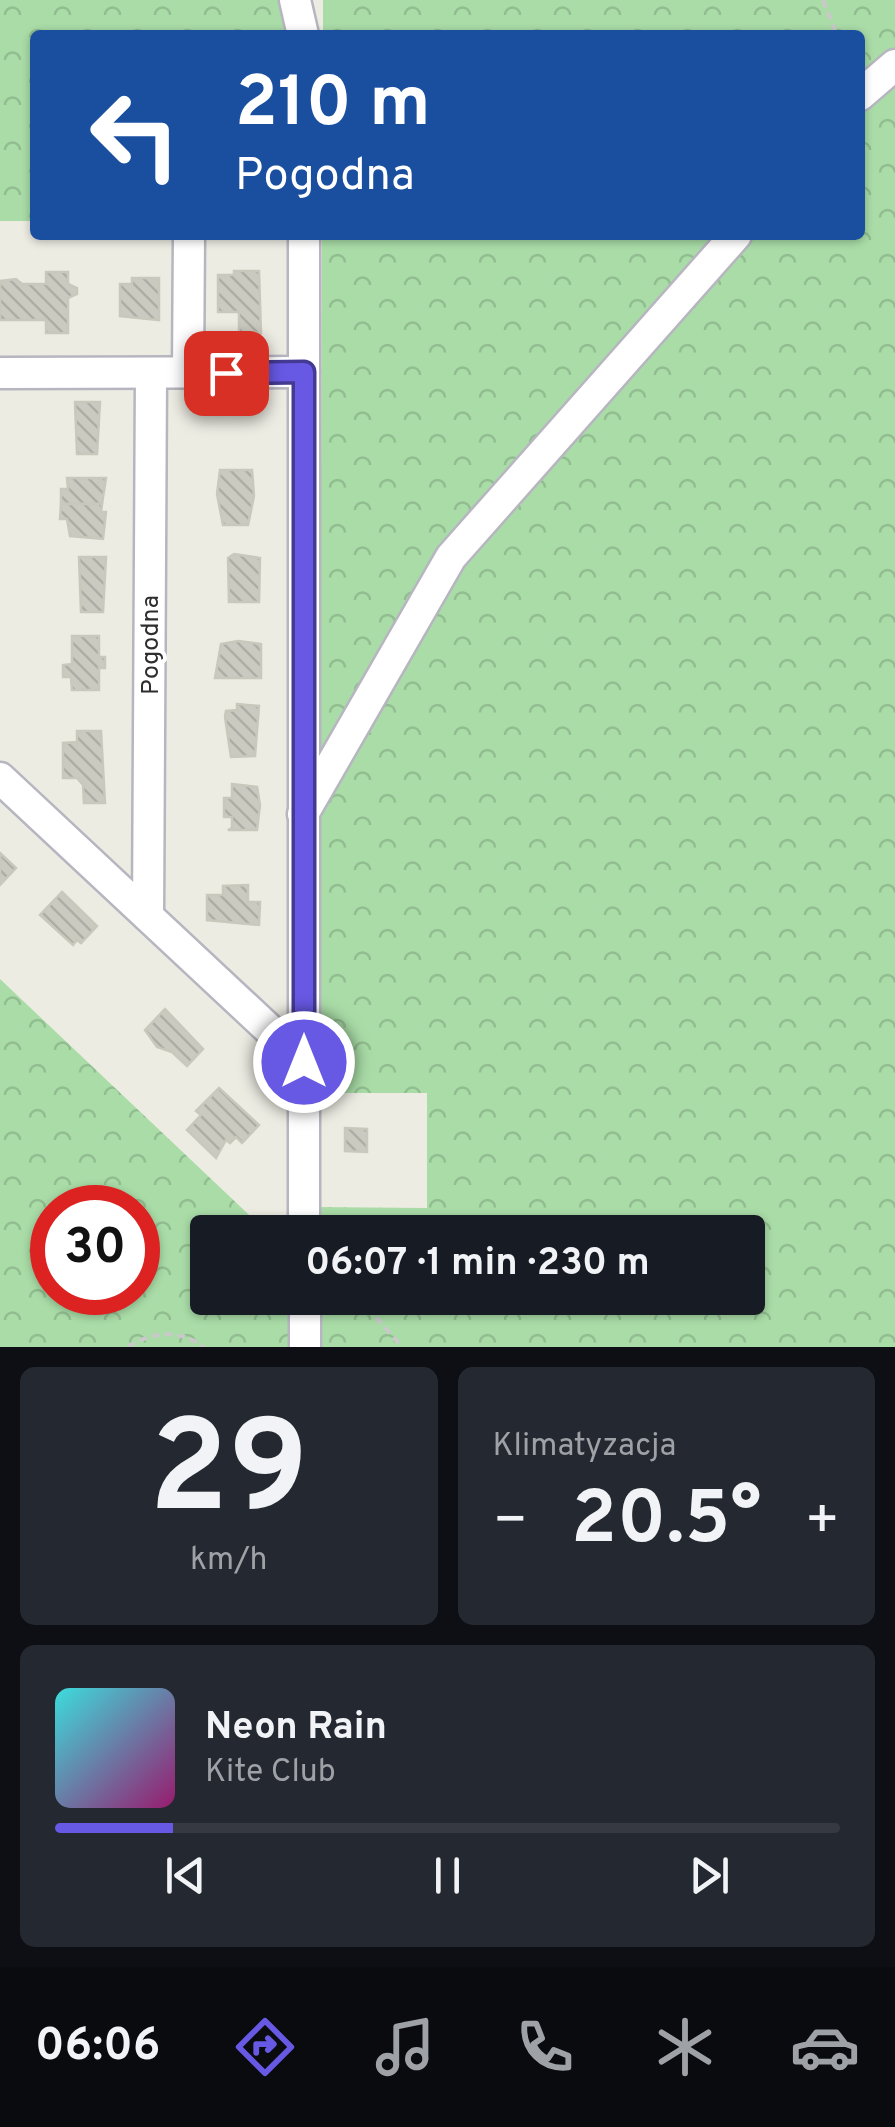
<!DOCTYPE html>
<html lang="pl">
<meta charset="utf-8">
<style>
body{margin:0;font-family:Overpass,sans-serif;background:#242831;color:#f1f3f6;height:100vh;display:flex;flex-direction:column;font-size:38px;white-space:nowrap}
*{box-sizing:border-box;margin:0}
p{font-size:32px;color:#9ea1a6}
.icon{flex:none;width:55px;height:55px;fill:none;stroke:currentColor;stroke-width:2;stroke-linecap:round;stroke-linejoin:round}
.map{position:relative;height:1347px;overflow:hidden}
.side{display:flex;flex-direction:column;gap:20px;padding:20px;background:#0d0f14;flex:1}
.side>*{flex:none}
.hud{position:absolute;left:30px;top:30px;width:835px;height:210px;border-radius:10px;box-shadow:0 2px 8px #0004;background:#1a4fa0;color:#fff;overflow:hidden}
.speed{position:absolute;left:30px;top:1185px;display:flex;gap:20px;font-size:50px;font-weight:700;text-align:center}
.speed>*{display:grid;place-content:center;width:130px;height:130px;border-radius:50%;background:#171b24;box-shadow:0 2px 8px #0004;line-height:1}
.speed .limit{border:15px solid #d22;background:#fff;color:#111}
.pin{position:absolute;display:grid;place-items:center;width:85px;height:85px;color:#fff;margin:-42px;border-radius:20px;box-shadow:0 5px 15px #0006}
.me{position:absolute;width:110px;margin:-55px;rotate:0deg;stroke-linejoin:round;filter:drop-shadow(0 0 8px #0008)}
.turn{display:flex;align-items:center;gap:35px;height:210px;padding:0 40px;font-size:45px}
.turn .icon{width:130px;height:130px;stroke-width:2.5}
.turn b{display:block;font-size:70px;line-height:85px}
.big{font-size:75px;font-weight:700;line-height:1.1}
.side .tile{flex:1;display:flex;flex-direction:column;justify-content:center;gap:15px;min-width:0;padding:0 35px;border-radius:15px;background:#242831}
.side .dial{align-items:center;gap:0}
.dial b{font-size:130px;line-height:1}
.song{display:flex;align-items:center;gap:30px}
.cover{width:120px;height:120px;border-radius:15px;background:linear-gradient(135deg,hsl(180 70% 55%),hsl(320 70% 35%))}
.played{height:10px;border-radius:5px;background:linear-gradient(90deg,#6859e4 15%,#363941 15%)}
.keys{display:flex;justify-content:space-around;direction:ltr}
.heat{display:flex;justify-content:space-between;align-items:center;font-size:55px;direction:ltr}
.side .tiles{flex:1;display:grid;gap:20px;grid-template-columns:1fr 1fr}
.tile:last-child{grid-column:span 2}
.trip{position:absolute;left:190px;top:1215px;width:575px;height:100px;border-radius:10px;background:#171b24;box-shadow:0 2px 8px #0004;font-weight:700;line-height:100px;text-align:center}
.dock{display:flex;height:160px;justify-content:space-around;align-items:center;background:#090b0e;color:#9ea1a6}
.dock .icon{width:70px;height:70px}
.dock .current{color:#6859e4}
.dock b{font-size:45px;color:#f1f3f6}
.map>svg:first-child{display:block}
</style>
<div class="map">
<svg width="895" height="1347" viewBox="0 0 895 1347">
<defs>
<pattern id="forest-crowns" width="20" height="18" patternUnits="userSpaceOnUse" patternTransform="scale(2.5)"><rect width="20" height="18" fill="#a9dca7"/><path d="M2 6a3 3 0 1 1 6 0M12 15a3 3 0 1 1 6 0" fill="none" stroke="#92bd90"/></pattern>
<pattern id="building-back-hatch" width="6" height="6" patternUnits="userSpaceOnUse" patternTransform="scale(2.5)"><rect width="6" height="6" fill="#cacac1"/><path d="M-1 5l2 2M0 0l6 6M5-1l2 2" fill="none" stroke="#aeaea6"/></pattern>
</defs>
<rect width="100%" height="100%" fill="#edece3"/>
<g fill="url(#forest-crowns)" fill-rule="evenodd">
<path d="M0 0H284L293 35H35V221H0Z"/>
<path d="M323 0H895V1347H314L315 1298H748V1232H315V1207L427 1208V1093H335L314 1079 319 1033 322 235H860V35H323Z"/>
<path d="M0 979 267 1232H208V1298H291L289 1347H0ZM52 1208H138V1292H52Z"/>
</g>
<g fill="url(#building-back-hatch)" stroke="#c9c8bc" stroke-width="2.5">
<path d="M234 271H259L261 333 239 332V312H218V275H234Z"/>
<path d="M46 272H68V284L77 288V294L68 298V333H46V320H0V281L16 279 22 284H46Z"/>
<path d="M132 278H159V320L120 316V284H132Z"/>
<path d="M75 402H100L97 454H77Z"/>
<path d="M220 470H252L254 496 248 525H223L217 494Z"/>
<path d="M67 478H106L102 504H61V489H68Z"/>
<path d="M61 504H102L101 512H106L103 539 70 536 67 519H60Z"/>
<path d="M234 554 260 558 259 602H229L228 558Z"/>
<path d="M79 557H106L103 612H81Z"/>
<path d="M72 636H99V657H105V668H99V690H72L71 677H63V665L72 664Z"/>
<path d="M238 641 261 644V678H215L221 644Z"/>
<path d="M237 704 259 706 255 756 231 757 225 717 226 711 237 710Z"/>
<path d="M77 731H101L105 803H84L83 785 77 778H63V743L77 742Z"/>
<path d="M232 784 257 787 260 805 257 830H228L232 828V817H224V798H232Z"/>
<path d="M0 853 16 868 0 885Z"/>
<path d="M248 885V902H260L259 925 207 920V895H223V886Z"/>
<path d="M62 892 97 926 81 943 77 940 73 945 40 915Z"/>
<path d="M165 1009 203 1049 187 1066 172 1052 157 1047 145 1030Z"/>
<path d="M219 1088 259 1125 242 1143 236 1137 230 1143 226 1140 216 1158 187 1130 201 1115 196 1111Z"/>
<path d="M345 1128 367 1129V1152L345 1151Z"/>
</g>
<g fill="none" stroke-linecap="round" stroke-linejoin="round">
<defs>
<g id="minor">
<path d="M295 0 303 35"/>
<path d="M860 95 895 65"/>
<path d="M304 235V1232"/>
<path d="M0 373 304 372"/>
<path d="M188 373 189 235"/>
<path d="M0 778 304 1062"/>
<path d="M303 814 451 557 736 235"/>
<path d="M148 916 151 375"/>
<path d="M305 1298V1347"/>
</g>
</defs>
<use href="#minor" stroke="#b7b6c0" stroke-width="35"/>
<g stroke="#c9c9c9" stroke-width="4" stroke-dasharray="8 5" stroke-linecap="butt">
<path d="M823 0 837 35"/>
<path d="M359 1298 402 1347"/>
<path d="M128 1347C153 1331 179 1329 204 1347"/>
</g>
<use href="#minor" stroke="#fff" stroke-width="30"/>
</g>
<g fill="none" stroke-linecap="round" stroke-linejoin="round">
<defs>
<path id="route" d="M226 373 304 372V1062"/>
</defs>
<use href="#route" stroke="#443a94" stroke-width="25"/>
<use href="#route" stroke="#6859e4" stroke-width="18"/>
</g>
<g text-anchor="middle" stroke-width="8" stroke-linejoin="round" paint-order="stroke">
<g font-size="25" fill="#2e2e2e" stroke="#fff">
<text transform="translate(149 645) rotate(-90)" y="9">Pogodna</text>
</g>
</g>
</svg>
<div class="speed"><div class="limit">30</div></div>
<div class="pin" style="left:226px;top:373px;background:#d93025"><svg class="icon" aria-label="arrive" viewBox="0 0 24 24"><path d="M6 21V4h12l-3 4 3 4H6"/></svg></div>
<svg class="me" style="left:304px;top:1062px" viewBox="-20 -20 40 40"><circle r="17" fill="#6859e4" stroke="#fff" stroke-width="3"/><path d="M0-11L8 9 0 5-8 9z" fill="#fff"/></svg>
<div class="trip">06:07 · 1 min · 230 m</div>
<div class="hud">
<div class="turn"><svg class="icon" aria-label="left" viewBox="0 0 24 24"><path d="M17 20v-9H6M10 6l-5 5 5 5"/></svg><div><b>210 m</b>Pogodna</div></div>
</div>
</div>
<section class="side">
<div class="tiles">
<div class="tile dial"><b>29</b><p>km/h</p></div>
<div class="tile"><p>Klimatyzacja</p>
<div class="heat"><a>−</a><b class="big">20.5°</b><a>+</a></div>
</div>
<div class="tile">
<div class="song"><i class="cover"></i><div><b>Neon Rain</b><p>Kite Club</p></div></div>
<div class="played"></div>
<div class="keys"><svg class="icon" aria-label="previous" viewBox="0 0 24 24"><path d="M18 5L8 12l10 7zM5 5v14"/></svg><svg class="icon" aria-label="pause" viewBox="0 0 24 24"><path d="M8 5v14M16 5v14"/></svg><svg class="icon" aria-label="next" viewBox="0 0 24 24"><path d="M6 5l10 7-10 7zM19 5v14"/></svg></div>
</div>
</div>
</section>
<nav class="dock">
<b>06:06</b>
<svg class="icon current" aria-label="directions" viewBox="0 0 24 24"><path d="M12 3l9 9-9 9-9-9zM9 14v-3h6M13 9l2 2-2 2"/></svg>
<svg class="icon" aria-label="music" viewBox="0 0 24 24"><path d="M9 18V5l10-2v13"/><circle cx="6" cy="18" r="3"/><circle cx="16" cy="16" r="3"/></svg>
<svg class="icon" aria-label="phone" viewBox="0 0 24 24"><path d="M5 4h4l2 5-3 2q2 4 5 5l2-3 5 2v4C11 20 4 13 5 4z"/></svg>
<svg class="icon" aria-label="climate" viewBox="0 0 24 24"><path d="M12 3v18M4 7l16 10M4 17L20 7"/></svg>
<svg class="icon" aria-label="car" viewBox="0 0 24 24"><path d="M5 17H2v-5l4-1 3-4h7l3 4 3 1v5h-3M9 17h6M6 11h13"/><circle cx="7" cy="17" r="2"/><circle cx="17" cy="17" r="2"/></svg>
</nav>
